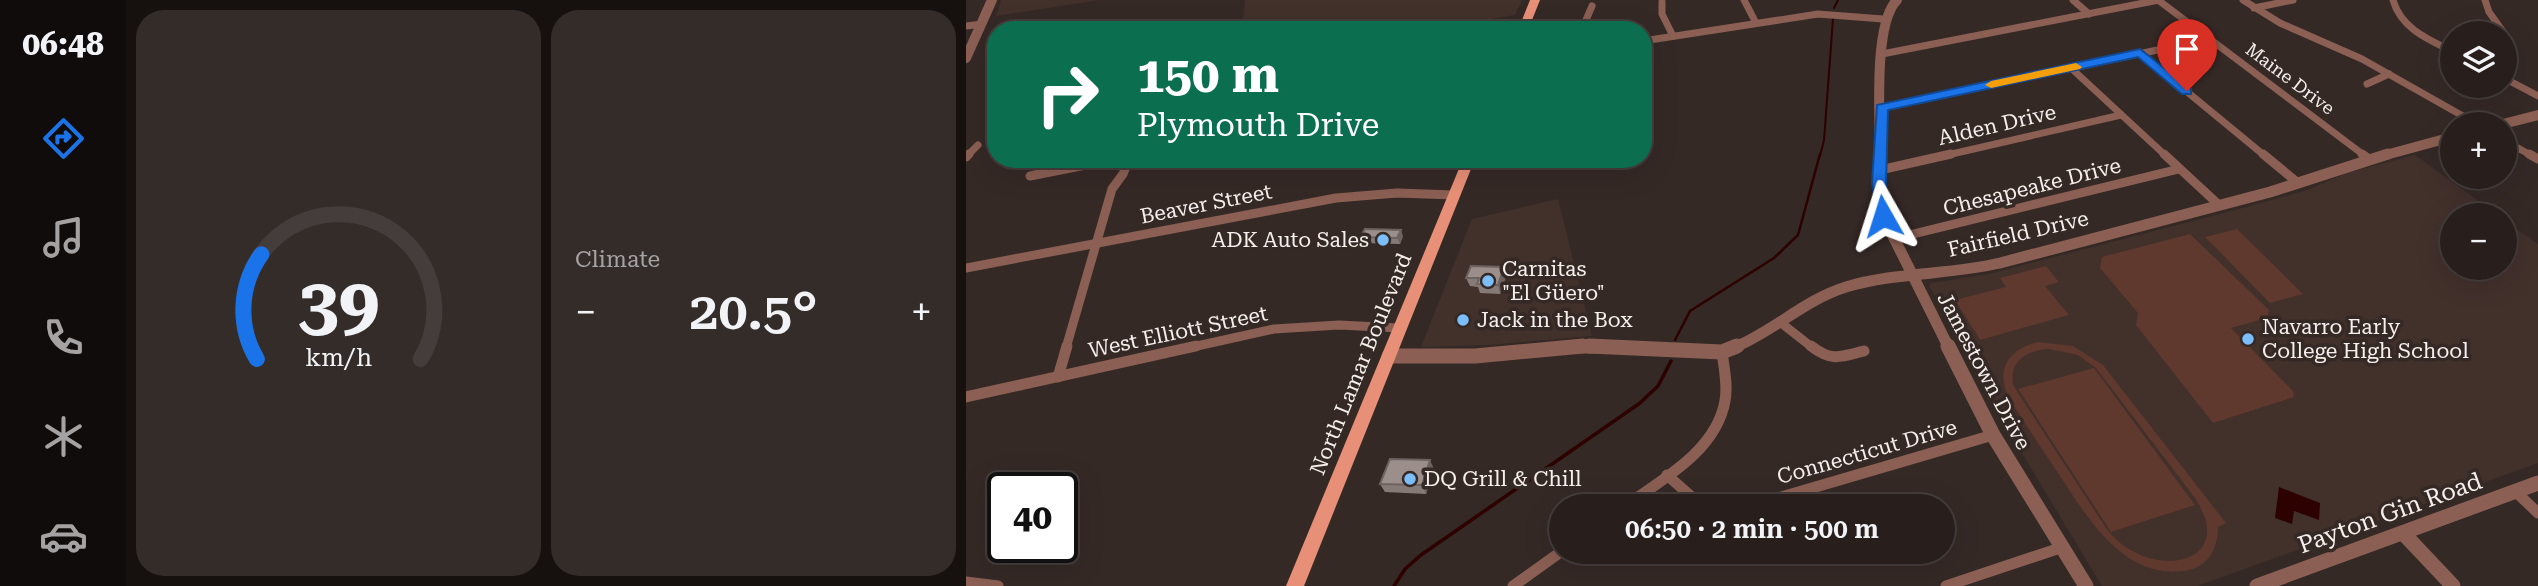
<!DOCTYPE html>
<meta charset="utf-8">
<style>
body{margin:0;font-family:"Roboto Serif",serif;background:#342c29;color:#f1f3f6;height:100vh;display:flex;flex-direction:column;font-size:26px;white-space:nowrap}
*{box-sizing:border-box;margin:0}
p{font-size:23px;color:#a5a2a3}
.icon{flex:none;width:38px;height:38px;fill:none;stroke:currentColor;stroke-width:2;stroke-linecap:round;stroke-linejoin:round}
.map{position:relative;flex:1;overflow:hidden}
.details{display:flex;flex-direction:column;gap:10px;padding:10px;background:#16110f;width:840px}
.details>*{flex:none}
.banner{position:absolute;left:21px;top:21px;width:665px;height:147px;border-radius:28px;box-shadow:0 7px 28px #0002,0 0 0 2px #443d3b;background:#0b6e4f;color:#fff;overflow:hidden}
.buttons{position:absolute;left:1474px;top:21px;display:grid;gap:14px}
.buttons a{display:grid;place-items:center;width:77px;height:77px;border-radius:50%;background:#281f1c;box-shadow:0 7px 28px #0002,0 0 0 2px #443d3b;font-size:35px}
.speed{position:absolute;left:21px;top:472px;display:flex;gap:14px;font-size:35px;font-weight:700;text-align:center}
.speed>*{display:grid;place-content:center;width:91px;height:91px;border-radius:50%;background:#281f1c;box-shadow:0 7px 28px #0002,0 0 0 2px #443d3b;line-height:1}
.speed .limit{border:4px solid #111;border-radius:10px;background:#fff;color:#111}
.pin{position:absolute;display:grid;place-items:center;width:60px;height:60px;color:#fff;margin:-72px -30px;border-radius:50% 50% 50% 0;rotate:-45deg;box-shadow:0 0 7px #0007}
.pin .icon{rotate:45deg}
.me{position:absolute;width:77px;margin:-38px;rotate:354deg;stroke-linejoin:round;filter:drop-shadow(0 0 5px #0008)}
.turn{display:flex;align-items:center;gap:24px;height:147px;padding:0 35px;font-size:32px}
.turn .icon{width:91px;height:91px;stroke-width:2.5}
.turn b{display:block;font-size:49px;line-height:60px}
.big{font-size:52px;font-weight:600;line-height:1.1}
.details .card{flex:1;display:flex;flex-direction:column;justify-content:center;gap:10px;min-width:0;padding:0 24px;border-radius:28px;background:#342c29}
.details .dial{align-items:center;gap:0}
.dial svg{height:182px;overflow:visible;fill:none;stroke:#443d3b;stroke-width:7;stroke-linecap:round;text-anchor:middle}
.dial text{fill:#f1f3f6;stroke:none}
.heat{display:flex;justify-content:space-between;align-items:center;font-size:38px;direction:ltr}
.details .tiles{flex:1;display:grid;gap:10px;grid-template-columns:repeat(2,1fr)}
.trip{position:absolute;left:583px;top:494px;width:406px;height:70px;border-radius:35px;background:#281f1c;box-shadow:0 7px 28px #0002,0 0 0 2px #443d3b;font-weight:600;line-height:70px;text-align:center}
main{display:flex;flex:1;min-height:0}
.tab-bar{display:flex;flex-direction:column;width:126px;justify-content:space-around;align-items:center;background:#100c0b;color:#a5a2a3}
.tab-bar .icon{width:49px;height:49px}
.tab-bar .active{color:#1a73e8}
.tab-bar b{font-size:32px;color:#f1f3f6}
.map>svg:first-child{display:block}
</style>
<main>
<nav class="tab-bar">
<b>06:48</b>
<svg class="icon active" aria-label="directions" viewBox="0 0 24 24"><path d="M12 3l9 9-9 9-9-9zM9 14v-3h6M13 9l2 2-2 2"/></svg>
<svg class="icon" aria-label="music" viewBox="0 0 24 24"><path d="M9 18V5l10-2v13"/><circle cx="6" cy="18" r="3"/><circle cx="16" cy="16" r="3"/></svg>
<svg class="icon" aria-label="phone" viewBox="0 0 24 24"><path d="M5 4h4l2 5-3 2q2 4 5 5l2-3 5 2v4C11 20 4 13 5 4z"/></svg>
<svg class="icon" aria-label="climate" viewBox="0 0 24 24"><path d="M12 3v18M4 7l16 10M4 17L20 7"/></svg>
<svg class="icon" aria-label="car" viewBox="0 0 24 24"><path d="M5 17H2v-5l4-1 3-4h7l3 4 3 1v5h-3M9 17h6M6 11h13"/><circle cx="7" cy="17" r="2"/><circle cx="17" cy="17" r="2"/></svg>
</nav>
<section class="details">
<div class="tiles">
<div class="card dial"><svg viewBox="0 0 100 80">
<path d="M14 69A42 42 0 1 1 86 69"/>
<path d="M14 69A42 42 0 0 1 16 23" stroke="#1a73e8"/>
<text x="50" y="56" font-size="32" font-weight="700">39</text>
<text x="50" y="72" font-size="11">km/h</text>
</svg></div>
<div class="card"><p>Climate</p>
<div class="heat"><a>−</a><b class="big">20.5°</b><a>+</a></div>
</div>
</div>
</section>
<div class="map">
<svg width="1572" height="586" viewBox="0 0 1572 586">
<rect width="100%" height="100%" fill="#352926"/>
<g fill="#42302b">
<path d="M35 0H133L30 16Z"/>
<path d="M279 0H556L549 15 461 30H276Z"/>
<path d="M1449 155 1532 215H1486V268H1538V220L1572 244V463L1231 586H1136L1019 392 963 286 965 283 1023 274 1288 205 1341 190 1381 173Z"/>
<path d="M592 199 626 336 521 345 455 347 506 219Z"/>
</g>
<g fill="#5f382e" fill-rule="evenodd">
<path d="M1271 229 1337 294 1304 303 1239 237Z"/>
<path d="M1224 234 1303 310 1301 318 1265 328 1327 391 1328 397 1247 423 1170 325 1172 313 1134 268 1136 257Z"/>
<path d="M1080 266 1093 282 1079 286 1103 315 1014 340 989 300 1040 287 1034 278Z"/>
<path d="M1072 342 1107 346 1137 365 1260 523 1252 527C1252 546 1245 562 1227 569 1162 586 1122 519 1094 476 1077 451 1060 425 1044 400 1028 371 1042 349 1072 342ZM1083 349 1112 355 1130 368 1229 498C1274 566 1181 583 1140 528L1047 385C1043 361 1061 350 1083 349Z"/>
<path d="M1128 368 1229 505 1145 532 1052 389Z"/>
</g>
<path fill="#2c0100" d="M1313 487 1354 503 1353 520 1328 511 1326 524 1309 518Z"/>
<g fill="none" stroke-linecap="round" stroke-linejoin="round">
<g stroke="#2c0100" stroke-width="2">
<path d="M868 8 872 0"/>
<path d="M854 156 858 140 867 19"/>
</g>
<path stroke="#2c0100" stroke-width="2.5" d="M709 340 724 311 808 258 832 235 854 154"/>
<path stroke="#2c0100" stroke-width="3.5" d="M428 586 439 569 455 555 674 403 692 386 705 361"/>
<g stroke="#8b5f53" stroke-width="7">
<path d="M778 0 790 23"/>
<path d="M1107 0 1123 14"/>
<path d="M1192 0 1399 156"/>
<path d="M1277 0 1314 23 1396 59 1511 124"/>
<path d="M1427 0C1435 28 1461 39 1486 51"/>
<path d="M1519 0 1523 12 1538 33"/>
<path d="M696 2V14L707 36"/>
<path d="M1288 8 1327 0"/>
<path d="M0 26 16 24"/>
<path d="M622 30 620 20 626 6"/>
<path d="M1538 33V45"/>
<path d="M677 41 852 14 917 19"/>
<path d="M1174 53 1299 156"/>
<path d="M916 54 1193 0"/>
<path d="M1105 68 1200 156"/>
<path d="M1538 78 1572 96"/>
<path d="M1401 84 1423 74"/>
<path d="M916 108 1244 39"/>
<path d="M1538 140 1566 156"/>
<path d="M1 156 12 145"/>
<path d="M977 156 1155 115"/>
</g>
<g stroke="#8b5f53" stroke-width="9">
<path d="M1198 154 1253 205"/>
<path d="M1297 154 1332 183"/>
<path d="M1396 154 1403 159"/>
<path d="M1563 154 1572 159"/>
<path d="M0 157 3 154"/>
<path d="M914 170 985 154"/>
<path d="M64 176 150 159"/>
<path d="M927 239 1213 169"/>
<path d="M0 268 370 198 431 193 489 195"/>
<path d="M814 322 847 348"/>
<path d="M100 348 146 189 157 174 163 159"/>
<path d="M222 348 308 329 373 325 434 328"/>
</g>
<g stroke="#8b5f53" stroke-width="11">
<path d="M845 346C866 362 874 357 898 351"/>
<path d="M92 377 101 346"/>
<path d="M0 397 230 346"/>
<path d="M701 475 736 506"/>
<path d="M1549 491 1572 513"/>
<path d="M659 506C697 479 750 451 759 401 762 385 758 368 756 352"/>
<path d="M785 506 1027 435"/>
<path d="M0 582 32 586"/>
<path d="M547 586 596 551"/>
<path d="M980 586 1097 547"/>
</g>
<g stroke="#8b5f53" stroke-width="10">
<path d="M0 58 26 0"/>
<path d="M1537 124 1572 115"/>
<path d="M914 156C914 119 907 24 931 0"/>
<path d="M1416 156 1486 137"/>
</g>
<g stroke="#8b5f53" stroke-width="11">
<path d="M914 154 913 183 917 216 983 348"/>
<path d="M598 348H663"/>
<path d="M767 348C807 332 838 300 880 287 930 272 983 275 1034 263L1304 192 1422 154"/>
</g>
<g stroke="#8b5f53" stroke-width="15">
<path d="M623 346 756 352 771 346"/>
<path d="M982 346 1027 435 1120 586"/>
<path d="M423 356H509L617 346"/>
<path d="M1437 533 1487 586"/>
<path d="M1291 586 1572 483"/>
</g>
<g fill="#e89077" fill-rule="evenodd">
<path d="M564 0H574L562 30H552Z"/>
<path d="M497 159H509L338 586H320Z"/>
</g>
</g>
<g fill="#867a77">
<path d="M437 236 434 244 397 243 394 237Z"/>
<path d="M538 267 540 276 534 294 514 293 512 287 504 286 500 278Z"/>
<path d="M468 469 460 494 419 492 414 484Z"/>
</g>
<g fill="#6d6361">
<path d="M435 230 437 236 434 244 431 238Z"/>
<path d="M538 267 540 276 534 294 532 285Z"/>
<path d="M464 460 468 469 460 494 456 485Z"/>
</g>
<g fill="#9c8e8a" stroke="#6d6361" stroke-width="2">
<path d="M399 229 435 230 431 238 394 237Z"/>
<path d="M505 266 538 267 532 285 511 284 513 278H500Z"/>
<path d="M424 459 464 460 456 485 414 484Z"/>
</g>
<path fill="#1a73e8" stroke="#114b97" stroke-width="2" d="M1174 49 1225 89V94H1216L1172 57 922 110 920 183 924 216 917 221 912 219 906 183 911 105Z"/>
<path fill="#f59e0b" d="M1110 63 1116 67 1114 69 1025 88 1019 85 1025 81Z"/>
<g fill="#7cbef9" stroke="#352926" stroke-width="2.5">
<circle cx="417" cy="240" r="7"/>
<circle cx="522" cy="281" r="7"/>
<circle cx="497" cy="320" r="7"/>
<circle cx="1282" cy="339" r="7"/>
<circle cx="444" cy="479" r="7"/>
</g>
<g text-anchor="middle" stroke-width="7" stroke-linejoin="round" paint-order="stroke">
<g font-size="18" fill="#f6efec" stroke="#352926">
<text transform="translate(1324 79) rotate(37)" y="6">Maine Drive</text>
</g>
<g font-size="21" fill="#f6efec" stroke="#352926">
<text transform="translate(1031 125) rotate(-13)" y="7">Alden Drive</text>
<text transform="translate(1066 187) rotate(-14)" y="7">Chesapeake Drive</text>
<text transform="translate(240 204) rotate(-11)" y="7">Beaver Street</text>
<text transform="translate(1052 234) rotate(-13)" y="7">Fairfield Drive</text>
<text transform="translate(212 332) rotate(-12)" y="7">West Elliott Street</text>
<text transform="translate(395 364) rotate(-68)" y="7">North Lamar Boulevard</text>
<text transform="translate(1018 371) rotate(62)" y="7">Jamestown Drive</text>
<text transform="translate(901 452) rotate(-16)" y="7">Connecticut Drive</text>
</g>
<g font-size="21" fill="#f6efec" stroke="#352926" text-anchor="start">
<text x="403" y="247" text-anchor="end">ADK Auto Sales</text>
<text x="536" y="276">Carnitas<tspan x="536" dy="24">"El Güero"</tspan></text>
<text x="511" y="327">Jack in the Box</text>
<text x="1296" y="334">Navarro Early<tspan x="1296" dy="24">College High School</tspan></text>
<text x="458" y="486">DQ Grill &amp; Chill</text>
</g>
<g font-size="24" fill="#f6efec" stroke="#352926">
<text transform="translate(1424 513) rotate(-20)" y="8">Payton Gin Road</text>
</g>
</g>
</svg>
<div class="buttons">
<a><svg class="icon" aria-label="layers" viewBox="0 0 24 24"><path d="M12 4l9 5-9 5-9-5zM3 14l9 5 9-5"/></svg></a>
<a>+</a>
<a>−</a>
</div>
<div class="speed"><div class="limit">40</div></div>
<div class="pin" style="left:1221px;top:91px;background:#d93025"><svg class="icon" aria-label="arrive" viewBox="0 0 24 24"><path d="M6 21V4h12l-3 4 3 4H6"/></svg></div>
<svg class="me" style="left:917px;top:216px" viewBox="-20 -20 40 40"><path d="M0-17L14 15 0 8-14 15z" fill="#1a73e8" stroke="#fff" stroke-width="4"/></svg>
<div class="trip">06:50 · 2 min · 500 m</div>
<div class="banner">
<div class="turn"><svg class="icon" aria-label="right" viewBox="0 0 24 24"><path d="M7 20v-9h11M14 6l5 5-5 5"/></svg><div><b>150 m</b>Plymouth Drive</div></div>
</div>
</div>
</main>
